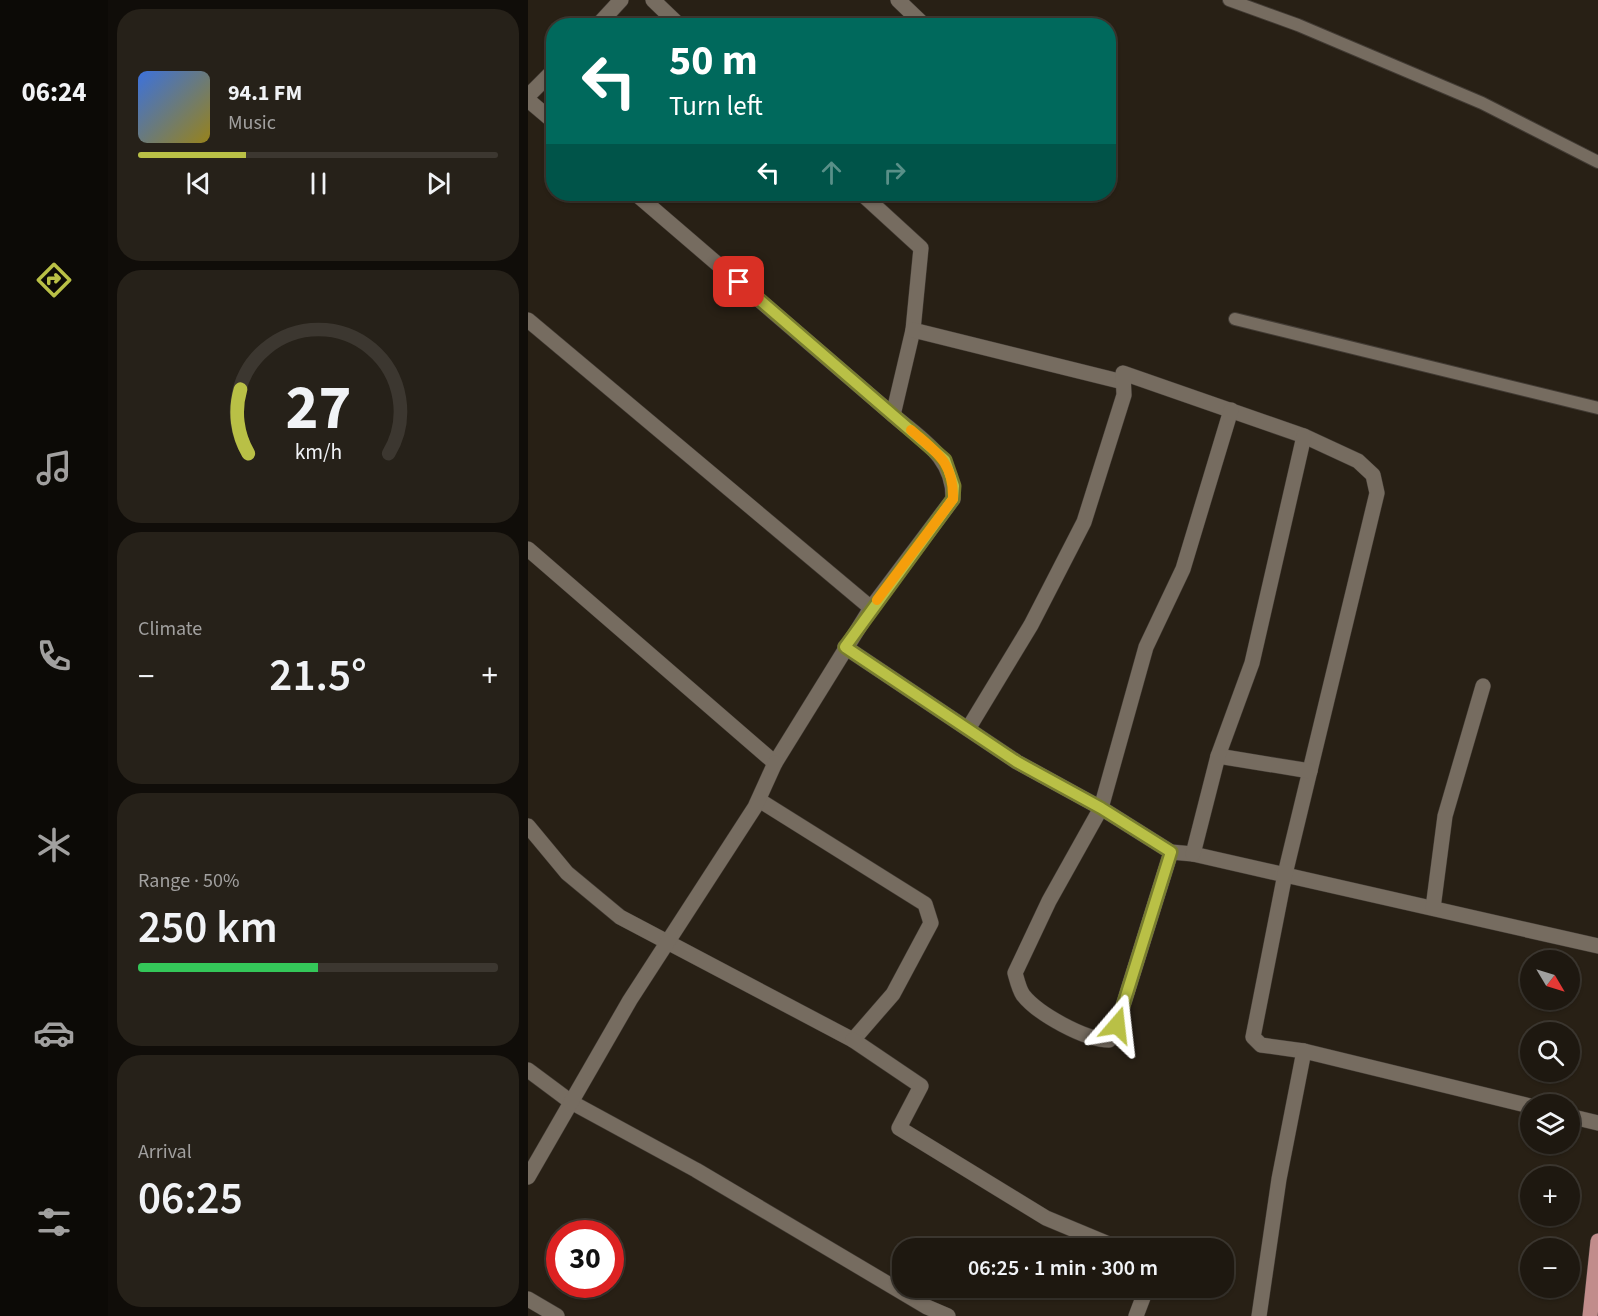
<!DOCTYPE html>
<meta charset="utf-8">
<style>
body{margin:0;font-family:"Source Sans 3",sans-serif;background:#262119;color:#f1f3f6;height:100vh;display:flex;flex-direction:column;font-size:22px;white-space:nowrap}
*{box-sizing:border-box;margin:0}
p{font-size:20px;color:#a1a09f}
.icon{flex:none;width:33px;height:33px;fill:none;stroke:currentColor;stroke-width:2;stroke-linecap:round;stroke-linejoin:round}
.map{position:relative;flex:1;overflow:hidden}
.side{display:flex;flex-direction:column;gap:9px;padding:9px;background:#100d09;width:420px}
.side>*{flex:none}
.top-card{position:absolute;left:18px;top:18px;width:570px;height:183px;border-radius:24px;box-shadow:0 2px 4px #0004,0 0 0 2px #3c3730;background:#00695c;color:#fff;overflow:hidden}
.needle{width:39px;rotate:128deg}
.buttons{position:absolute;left:992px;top:950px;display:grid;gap:12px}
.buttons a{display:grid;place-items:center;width:60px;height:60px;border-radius:50%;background:#1e1810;box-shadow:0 2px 4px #0004,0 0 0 2px #3c3730;font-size:30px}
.speed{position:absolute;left:18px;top:1220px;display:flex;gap:12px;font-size:30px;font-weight:700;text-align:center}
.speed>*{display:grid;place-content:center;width:78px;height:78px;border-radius:50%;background:#1e1810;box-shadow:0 2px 4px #0004,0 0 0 2px #3c3730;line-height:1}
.speed .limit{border:9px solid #d22;background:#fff;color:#111}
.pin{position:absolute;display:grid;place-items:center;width:51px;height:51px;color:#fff;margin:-26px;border-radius:12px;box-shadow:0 3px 9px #0006}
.me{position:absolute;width:66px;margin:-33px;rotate:17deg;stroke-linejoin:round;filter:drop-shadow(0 0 4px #0008)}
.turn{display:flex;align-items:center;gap:21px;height:126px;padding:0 24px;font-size:27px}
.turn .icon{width:78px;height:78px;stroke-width:2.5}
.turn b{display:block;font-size:42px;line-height:51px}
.lanes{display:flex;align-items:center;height:57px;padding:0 24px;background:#0003;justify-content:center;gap:30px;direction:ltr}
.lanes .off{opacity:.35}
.big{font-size:45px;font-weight:600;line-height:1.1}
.side .widget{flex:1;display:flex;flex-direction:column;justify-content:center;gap:9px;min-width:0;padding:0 21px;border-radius:24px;background:#262119}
.side .dial{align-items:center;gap:0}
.dial svg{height:156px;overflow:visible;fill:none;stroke:#3c3730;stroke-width:7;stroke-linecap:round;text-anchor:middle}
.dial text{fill:#f1f3f6;stroke:none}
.song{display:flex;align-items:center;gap:18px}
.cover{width:72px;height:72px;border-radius:9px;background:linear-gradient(135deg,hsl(220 70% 55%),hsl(50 70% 35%))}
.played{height:6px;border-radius:3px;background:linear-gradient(90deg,#b9c046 30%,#3c3730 30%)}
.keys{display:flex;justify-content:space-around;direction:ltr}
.heat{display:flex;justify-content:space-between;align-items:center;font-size:33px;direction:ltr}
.charge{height:9px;border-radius:4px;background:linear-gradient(90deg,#34c759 50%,#3c3730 0)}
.trip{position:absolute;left:364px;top:1238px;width:342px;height:60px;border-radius:24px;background:#1e1810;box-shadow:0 2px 4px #0004,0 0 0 2px #3c3730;font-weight:600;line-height:60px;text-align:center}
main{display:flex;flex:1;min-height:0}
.tabs{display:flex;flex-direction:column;width:108px;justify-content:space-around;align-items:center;background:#0c0a06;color:#a1a09f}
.tabs .icon{width:42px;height:42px}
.tabs .on{color:#b9c046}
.tabs b{font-size:27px;color:#f1f3f6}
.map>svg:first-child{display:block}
</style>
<main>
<nav class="tabs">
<b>06:24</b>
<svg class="icon on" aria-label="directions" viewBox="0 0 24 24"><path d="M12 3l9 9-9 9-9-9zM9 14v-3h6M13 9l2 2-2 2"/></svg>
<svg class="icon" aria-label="music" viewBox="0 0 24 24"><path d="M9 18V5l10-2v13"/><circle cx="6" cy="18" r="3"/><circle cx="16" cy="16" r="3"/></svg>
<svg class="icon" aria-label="phone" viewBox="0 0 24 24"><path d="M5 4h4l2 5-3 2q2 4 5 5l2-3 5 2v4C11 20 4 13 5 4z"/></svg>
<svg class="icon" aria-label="climate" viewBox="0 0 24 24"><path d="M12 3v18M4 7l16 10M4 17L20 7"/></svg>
<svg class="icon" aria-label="car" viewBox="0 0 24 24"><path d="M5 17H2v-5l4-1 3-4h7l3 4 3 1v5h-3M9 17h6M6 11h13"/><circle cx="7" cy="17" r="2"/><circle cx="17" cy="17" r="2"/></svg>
<svg class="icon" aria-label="filters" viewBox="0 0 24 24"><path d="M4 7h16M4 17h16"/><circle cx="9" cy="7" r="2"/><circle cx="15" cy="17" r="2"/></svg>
</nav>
<section class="side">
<div class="widget">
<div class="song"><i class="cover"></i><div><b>94.1 FM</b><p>Music</p></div></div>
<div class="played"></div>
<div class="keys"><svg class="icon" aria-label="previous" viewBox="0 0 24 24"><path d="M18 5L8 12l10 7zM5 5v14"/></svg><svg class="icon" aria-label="pause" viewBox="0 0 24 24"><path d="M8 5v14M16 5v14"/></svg><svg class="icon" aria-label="next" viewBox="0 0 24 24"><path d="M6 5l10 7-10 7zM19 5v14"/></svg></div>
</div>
<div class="widget dial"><svg viewBox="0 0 100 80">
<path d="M14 69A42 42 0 1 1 86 69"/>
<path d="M14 69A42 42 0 0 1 10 36" stroke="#b9c046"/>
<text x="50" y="56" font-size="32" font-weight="700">27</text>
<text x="50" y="72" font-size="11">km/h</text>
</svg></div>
<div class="widget"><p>Climate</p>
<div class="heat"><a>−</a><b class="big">21.5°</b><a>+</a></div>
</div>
<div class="widget"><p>Range · 50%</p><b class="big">250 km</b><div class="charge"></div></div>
<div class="widget"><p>Arrival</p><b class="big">06:25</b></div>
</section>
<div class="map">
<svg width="1070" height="1316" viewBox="0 0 1070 1316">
<rect width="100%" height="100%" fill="#282015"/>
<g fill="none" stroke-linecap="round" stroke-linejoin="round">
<defs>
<g id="service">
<path d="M701 0 770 25 954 103 1070 162"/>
<path d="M707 319 1070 408"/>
</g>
<g id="minor">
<path d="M125 0 152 26"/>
<path d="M370 0 397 26"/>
<path d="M69 26 93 0"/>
<path d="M0 96 26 70"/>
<path d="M0 100 26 122"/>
<path d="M108 194 365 415 385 330 393 248 334 194"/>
<path d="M0 320 343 608 425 499C426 457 394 440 365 415"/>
<path d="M385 330 595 382"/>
<path d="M0 549 247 763 343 608"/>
<path d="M317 647 489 762 573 808 643 852 665 854 1070 946"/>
<path d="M440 729 503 625 556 522 596 395 595 373 776 436 830 461 845 475 849 493 757 874 725 1037 733 1045 776 1051"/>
<path d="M690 756 782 771"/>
<path d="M0 826 39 873 92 917 325 1040 365 994 403 923 397 904 231 800"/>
<path d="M643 852 589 1025 581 1040C557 1040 510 1014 495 995 491 989 489 980 487 973L521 901 573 808 618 647 655 569 703 410"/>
<path d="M665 854 690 756 724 663 776 436"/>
<path d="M905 908 917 816 955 686"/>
<path d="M325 1040 393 1086 371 1128 518 1218 590 1248"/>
<path d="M0 1070 43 1102 168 1170 399 1307 420 1316"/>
<path d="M1041 1116 1070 1123"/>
<path d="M0 1177 102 1000 227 807 247 763"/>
<path d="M0 1299 29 1316"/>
<path d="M608 1316 619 1287"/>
<path d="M731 1316 751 1179 776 1051 1002 1106"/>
</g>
<path id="primary" d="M1062 1316 1070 1241"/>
</defs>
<use href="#service" stroke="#423b34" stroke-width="14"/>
<use href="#minor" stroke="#423b34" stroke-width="16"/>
<use href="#primary" stroke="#423b34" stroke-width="16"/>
<use href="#service" stroke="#766c60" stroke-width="12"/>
<use href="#minor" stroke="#766c60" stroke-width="15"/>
<use href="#primary" stroke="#c18c8b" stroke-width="15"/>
</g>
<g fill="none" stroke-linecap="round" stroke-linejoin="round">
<defs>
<path id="route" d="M211 282 417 460 426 486 425 499 317 647 489 762 573 808 643 852 589 1025"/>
</defs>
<use href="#route" stroke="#787d2e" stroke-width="15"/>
<use href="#route" stroke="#b9c046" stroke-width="10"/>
<path stroke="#f59e0b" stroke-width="10" d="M349 600 425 499C426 462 408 452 383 430"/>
</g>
</svg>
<div class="buttons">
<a><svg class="needle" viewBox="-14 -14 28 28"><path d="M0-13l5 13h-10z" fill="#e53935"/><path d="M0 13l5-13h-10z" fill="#a1a09f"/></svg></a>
<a><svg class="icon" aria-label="search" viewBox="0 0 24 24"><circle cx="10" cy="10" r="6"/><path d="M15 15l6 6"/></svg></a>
<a><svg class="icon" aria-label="layers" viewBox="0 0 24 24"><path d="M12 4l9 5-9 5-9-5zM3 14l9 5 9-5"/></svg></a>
<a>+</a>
<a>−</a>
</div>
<div class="speed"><div class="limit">30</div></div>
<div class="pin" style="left:211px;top:282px;background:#d93025"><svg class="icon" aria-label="arrive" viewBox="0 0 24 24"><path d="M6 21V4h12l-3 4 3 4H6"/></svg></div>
<svg class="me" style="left:589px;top:1025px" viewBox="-20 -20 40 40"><path d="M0-17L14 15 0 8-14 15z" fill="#b9c046" stroke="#fff" stroke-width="4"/></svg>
<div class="trip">06:25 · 1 min · 300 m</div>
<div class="top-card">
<div class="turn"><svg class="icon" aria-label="left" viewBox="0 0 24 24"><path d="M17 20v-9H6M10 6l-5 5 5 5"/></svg><div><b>50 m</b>Turn left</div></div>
<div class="lanes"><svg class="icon" aria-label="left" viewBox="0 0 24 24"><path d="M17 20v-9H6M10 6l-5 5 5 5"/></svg><svg class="icon off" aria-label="ahead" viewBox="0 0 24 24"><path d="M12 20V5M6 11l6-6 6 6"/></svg><svg class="icon off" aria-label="right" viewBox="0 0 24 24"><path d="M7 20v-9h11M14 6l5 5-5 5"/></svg></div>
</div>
</div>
</main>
